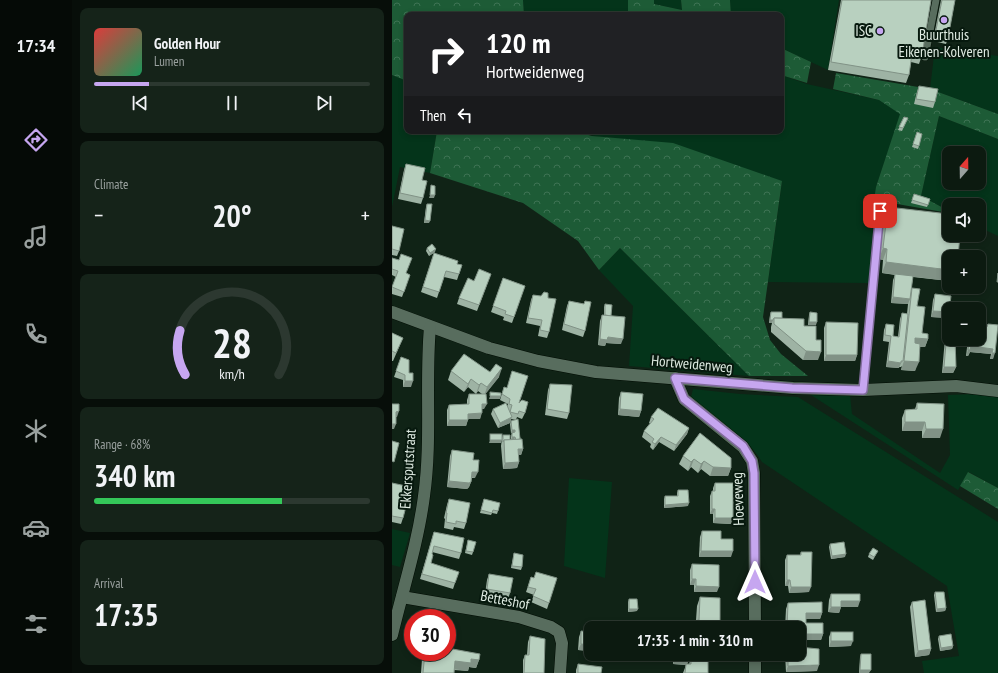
<!DOCTYPE html>
<meta charset="utf-8">
<style>
body{margin:0;font-family:"PT Sans Narrow",sans-serif;background:#152319;color:#f1f3f6;height:100vh;display:flex;flex-direction:column;font-size:15px;white-space:nowrap}
*{box-sizing:border-box;margin:0}
p{font-size:13px;color:#9aa19f}
.icon{flex:none;width:22px;height:22px;fill:none;stroke:currentColor;stroke-width:2;stroke-linecap:round;stroke-linejoin:round}
.map{position:relative;flex:1;overflow:hidden}
.panel{display:flex;flex-direction:column;gap:8px;padding:8px;background:#070e09;width:320px}
.panel>*{flex:none}
.top-card{position:absolute;left:12px;top:12px;width:380px;height:122px;border-radius:8px;box-shadow:0 2px 6px #0003,0 0 0 1px #2c3830;background:#202124;color:#fff;overflow:hidden}
.needle{width:26px;rotate:20deg}
.controls{position:absolute;left:550px;top:146px;display:grid;gap:8px}
.controls a{display:grid;place-items:center;width:44px;height:44px;border-radius:8px;background:#0c1a10;box-shadow:0 2px 6px #0003,0 0 0 1px #2c3830;font-size:20px}
.speed{position:absolute;left:12px;top:609px;display:flex;gap:8px;font-size:20px;font-weight:700;text-align:center}
.speed>*{display:grid;place-content:center;width:52px;height:52px;border-radius:50%;background:#0c1a10;box-shadow:0 2px 6px #0003,0 0 0 1px #2c3830;line-height:1}
.speed .limit{border:6px solid #d22;background:#fff;color:#111}
.pin{position:absolute;display:grid;place-items:center;width:34px;height:34px;color:#fff;margin:-17px;border-radius:8px;box-shadow:0 2px 6px #0006}
.me{position:absolute;width:44px;margin:-22px;rotate:0deg;stroke-linejoin:round;filter:drop-shadow(0 0 3px #0008)}
.turn{display:flex;align-items:center;gap:14px;height:84px;padding:0 16px;font-size:18px}
.turn .icon{width:52px;height:52px;stroke-width:2.5}
.turn b{display:block;font-size:28px;line-height:34px}
.then{display:flex;align-items:center;height:38px;padding:0 16px;background:#0003;gap:8px;font-size:15px}
.big{font-size:30px;font-weight:700;line-height:1.1}
.panel .widget{flex:1;display:flex;flex-direction:column;justify-content:center;gap:6px;min-width:0;padding:0 14px;border-radius:8px;background:#152319}
.panel .dial{align-items:center;gap:0}
.dial svg{height:104px;overflow:visible;fill:none;stroke:#2c3830;stroke-width:7;stroke-linecap:round;text-anchor:middle}
.dial text{fill:#f1f3f6;stroke:none}
.song{display:flex;align-items:center;gap:12px}
.cover{width:48px;height:48px;border-radius:6px;background:linear-gradient(135deg,hsl(0 70% 55%),hsl(150 70% 35%))}
.played{height:4px;border-radius:2px;background:linear-gradient(90deg,#c6a6f0 20%,#2c3830 20%)}
.keys{display:flex;justify-content:space-around;direction:ltr}
.heat{display:flex;justify-content:space-between;align-items:center;font-size:22px;direction:ltr}
.charge{height:6px;border-radius:3px;background:linear-gradient(90deg,#34c759 68%,#2c3830 0)}
.trip{position:absolute;left:192px;top:621px;width:222px;height:40px;border-radius:8px;background:#0c1a10;box-shadow:0 2px 6px #0003,0 0 0 1px #2c3830;font-weight:700;line-height:40px;text-align:center}
main{display:flex;flex:1;min-height:0}
.tab-bar{display:flex;flex-direction:column;width:72px;justify-content:space-around;align-items:center;background:#050a06;color:#9aa19f}
.tab-bar .icon{width:28px;height:28px}
.tab-bar .active{color:#c6a6f0}
.tab-bar b{font-size:18px;color:#f1f3f6}
.map>svg:first-child{display:block}
</style>
<main>
<nav class="tab-bar">
<b>17:34</b>
<svg class="icon active" aria-label="directions" viewBox="0 0 24 24"><path d="M12 3l9 9-9 9-9-9zM9 14v-3h6M13 9l2 2-2 2"/></svg>
<svg class="icon" aria-label="music" viewBox="0 0 24 24"><path d="M9 18V5l10-2v13"/><circle cx="6" cy="18" r="3"/><circle cx="16" cy="16" r="3"/></svg>
<svg class="icon" aria-label="phone" viewBox="0 0 24 24"><path d="M5 4h4l2 5-3 2q2 4 5 5l2-3 5 2v4C11 20 4 13 5 4z"/></svg>
<svg class="icon" aria-label="climate" viewBox="0 0 24 24"><path d="M12 3v18M4 7l16 10M4 17L20 7"/></svg>
<svg class="icon" aria-label="car" viewBox="0 0 24 24"><path d="M5 17H2v-5l4-1 3-4h7l3 4 3 1v5h-3M9 17h6M6 11h13"/><circle cx="7" cy="17" r="2"/><circle cx="17" cy="17" r="2"/></svg>
<svg class="icon" aria-label="filters" viewBox="0 0 24 24"><path d="M4 7h16M4 17h16"/><circle cx="9" cy="7" r="2"/><circle cx="15" cy="17" r="2"/></svg>
</nav>
<section class="panel">
<div class="widget">
<div class="song"><i class="cover"></i><div><b>Golden Hour</b><p>Lumen</p></div></div>
<div class="played"></div>
<div class="keys"><svg class="icon" aria-label="previous" viewBox="0 0 24 24"><path d="M18 5L8 12l10 7zM5 5v14"/></svg><svg class="icon" aria-label="pause" viewBox="0 0 24 24"><path d="M8 5v14M16 5v14"/></svg><svg class="icon" aria-label="next" viewBox="0 0 24 24"><path d="M6 5l10 7-10 7zM19 5v14"/></svg></div>
</div>
<div class="widget"><p>Climate</p>
<div class="heat"><a>−</a><b class="big">20°</b><a>+</a></div>
</div>
<div class="widget dial"><svg viewBox="0 0 100 80">
<path d="M14 69A42 42 0 1 1 86 69"/>
<path d="M14 69A42 42 0 0 1 10 35" stroke="#c6a6f0"/>
<text x="50" y="56" font-size="32" font-weight="700">28</text>
<text x="50" y="72" font-size="11">km/h</text>
</svg></div>
<div class="widget"><p>Range · 68%</p><b class="big">340 km</b><div class="charge"></div></div>
<div class="widget"><p>Arrival</p><b class="big">17:35</b></div>
</section>
<div class="map">
<svg width="606" height="673" viewBox="0 0 606 673">
<defs>
<pattern id="forest-crowns" width="20" height="18" patternUnits="userSpaceOnUse"><rect width="20" height="18" fill="#1d5b36"/><path d="M2 6a3 3 0 1 1 6 0M12 15a3 3 0 1 1 6 0" fill="none" stroke="#3d7353"/></pattern>
</defs>
<rect width="100%" height="100%" fill="#102316"/>
<g fill="#04341a" fill-rule="evenodd">
<path d="M131 0H236V15H132Z"/>
<path d="M262 0H289L290 10 262 4Z"/>
<path d="M338 0H447L436 70 389 48V15H339Z"/>
<path d="M543 47 606 56V114L538 89Z"/>
<path d="M0 75 15 81V131H45L38 173 8 167 0 207Z"/>
<path d="M389 75 415 84 487 100 509 114 484 187 477 283 376 282 390 182 182 131H389Z"/>
<path d="M547 116 606 139V236L587 227V205H557V211L529 196ZM557 153H587V183H557Z"/>
<path d="M228 248 357 376 237 366 241 306 207 270Z"/>
<path d="M301 389 348 394 406 397 606 522V673H532L530 661 567 656 555 586 370 462C351 430 322 424 299 397Z"/>
<path d="M585 394 606 395V488L577 472 566 490 419 395H458L460 414 548 473 558 455 556 395Z"/>
<path d="M177 478 220 482 213 578 172 566Z"/>
<path d="M0 529 18 533 8 567 0 565Z"/>
</g>
<g fill="url(#forest-crowns)">
<path d="M0 0H131L132 15H15V81L0 75Z"/>
<path d="M236 0H262V4L290 10 289 0H338L339 15H236Z"/>
<path d="M389 48 419 62 415 83 389 75Z"/>
<path d="M444 73 538 89 606 114V139L547 116 529 196 557 211V213L482 200 484 187 508 114 487 100 441 89Z"/>
<path d="M45 131H182L200 136 281 143 390 181 371 317 378 340 389 354 416 376H357L228 248 207 270 186 241 131 203 38 173Z"/>
<path d="M576 472 606 488V509L568 486Z"/>
</g>
<g fill="none" stroke-linecap="round" stroke-linejoin="round">
<defs>
<g id="lane">
<path d="M533 57 544 0"/>
<path d="M471 390 488 211"/>
</g>
<g id="street">
<path d="M0 312 97 348 146 361 204 372 401 388 471 390 564 386 606 391"/>
<path d="M283 378 292 399 351 447 360 461 362 473 363 628"/>
<path d="M10 597 127 617 159 627 167 632 170 643 168 673"/>
<path d="M0 635C11 589 26 543 32 496 40 440 33 383 38 327"/>
<path d="M363 654V673"/>
</g>
</defs>
<use href="#lane" stroke="#000c03" stroke-width="8"/>
<use href="#street" stroke="#000c03" stroke-width="13"/>
<use href="#lane" stroke="#586d5e" stroke-width="7"/>
<use href="#street" stroke="#586d5e" stroke-width="12"/>
</g>
<g fill="#9eb3a4">
<path d="M449 0H539L530 55 527 64 519 62 517 75 514 83 436 70Z"/>
<path d="M549 0H563L556 38 554 44 541 41Z"/>
<path d="M527 86 543 102 541 108 522 104 525 92Z"/>
<path d="M512 117 516 118 510 131 506 130Z"/>
<path d="M525 132 530 134 526 149 520 147Z"/>
<path d="M14 164 30 180 31 198 29 204 6 199 12 170Z"/>
<path d="M522 194 538 199 535 207 519 203Z"/>
<path d="M35 204 37 223H32L34 207Z"/>
<path d="M496 207 557 281 521 277 519 292 520 288 525 306 530 333 536 339 533 347H528L523 371 509 370 510 366 509 367H507V368L494 367 497 342 491 341 492 330 494 324 501 336 506 337 508 319 510 313 515 314 516 304 499 303 501 280 503 275 490 273 491 260 487 259 492 218Z"/>
<path d="M0 228 7 251 5 256 0 255Z"/>
<path d="M35 248 43 252 37 256 34 251Z"/>
<path d="M42 253 65 264 70 265 65 280 52 277 45 298 29 292Z"/>
<path d="M0 258 14 273 18 275 10 297 0 294V287L4 277 0 275Z"/>
<path d="M99 274 85 311 65 304 67 298 82 281Z"/>
<path d="M111 278 133 286 120 323 111 320 112 317 99 312Z"/>
<path d="M543 294 557 309V313L555 318 539 317 541 300Z"/>
<path d="M141 295 156 298 157 332 155 338 146 336 148 326 134 323 139 300Z"/>
<path d="M177 301 192 304 193 301V331L191 337 170 330 175 306Z"/>
<path d="M213 304 219 316 229 344 214 343 213 346 206 345 208 321 210 315H212V307Z"/>
<path d="M379 312 390 318 412 326 424 340 426 360H411L379 332V327L380 323H377L378 315Z"/>
<path d="M418 312 424 325H416L417 315Z"/>
<path d="M434 322 465 355 463 361H432V328Z"/>
<path d="M596 324 606 325 601 359H598L599 354 578 352 576 356H574L576 339H587L594 327Z"/>
<path d="M555 332 557 339H570L569 340H563L564 367 561 373H550L553 338Z"/>
<path d="M0 333 11 338 1 361H0Z"/>
<path d="M9 357 17 373 19 387H11V380L2 377Z"/>
<path d="M59 371 98 372 107 377 93 394 92 409H90L88 419H76L74 426H55V410L57 405 75 404V400L77 394H90L86 391 84 394 76 387 72 392 56 380Z"/>
<path d="M158 384 177 413 175 419 153 415 156 390Z"/>
<path d="M112 387 127 403 133 413 130 419 125 417 124 420 131 449 129 455H126L127 462 125 468 111 469 109 446 110 438 111 435 118 440H119V436L120 433H121H119L118 424 119 421 124 420 119 419 118 423 106 428 99 414 101 409 115 407 116 404 108 400Z"/>
<path d="M229 392 249 411 247 417 226 415 227 398Z"/>
<path d="M525 403 548 438H530V431H510V418L513 410 523 409Z"/>
<path d="M259 417 297 428 295 434 282 451 267 442 261 450 258 447 259 444 250 437 252 431 258 423H257Z"/>
<path d="M308 433 339 468 336 476H318L309 469 306 473 299 467 296 471 287 464 291 456Z"/>
<path d="M60 450 81 460 83 478H80L79 482 77 487 75 489 55 487 58 456Z"/>
<path d="M0 483 11 518 9 524 0 522Z"/>
<path d="M323 483 339 524 321 523V514H318V496L320 491H321V488Z"/>
<path d="M286 490 296 506 272 508V499L273 496H285V493Z"/>
<path d="M57 499 74 523 72 529 62 527 61 530 52 528 53 519 52 518 55 505Z"/>
<path d="M92 499 106 511 105 514 100 513 99 515 88 513Z"/>
<path d="M310 531 329 539 339 557H307L308 537Z"/>
<path d="M42 532 69 553 67 559 40 552V554L39 563 63 583 61 589 28 579Z"/>
<path d="M76 540 81 552 80 555 73 553Z"/>
<path d="M438 544 453 557 439 559 437 547Z"/>
<path d="M486 551 481 560 476 557 477 554Z"/>
<path d="M409 552 417 592 397 593 396 586H393V560L395 555H408Z"/>
<path d="M122 553 130 567 129 570 119 568Z"/>
<path d="M300 564 325 592H302V585H298V570Z"/>
<path d="M97 574 118 593 116 599 93 594 95 580Z"/>
<path d="M139 577 157 603 155 609 139 602 142 595 134 592Z"/>
<path d="M543 592 554 608 553 611 544 612 542 595Z"/>
<path d="M439 594 466 607H449L447 613 436 612 437 600Z"/>
<path d="M308 597 328 628H298L301 621 304 620 305 606Z"/>
<path d="M237 599 245 611 236 612V602Z"/>
<path d="M520 602 539 649 537 655 523 657 518 607Z"/>
<path d="M396 603 430 613 428 619H414V623L431 634 429 640H407V628H393L394 609Z"/>
<path d="M189 631 199 632V654H211L209 661 198 660V651L186 650 187 637Z"/>
<path d="M439 632 459 646 437 647V637Z"/>
<path d="M138 636 152 673H131V660L133 655H135L136 642Z"/>
<path d="M547 636 561 646 560 649 548 651 546 639Z"/>
<path d="M33 652H55L87 660 84 668 77 667 76 671 62 670V673H29L30 659Z"/>
<path d="M235 654H244L243 662H235Z"/>
<path d="M281 654H296L295 664H297L299 658 316 673H291L294 665 281 664Z"/>
<path d="M393 654H407L425 671 394 672Z"/>
<path d="M469 654 477 673H467L468 657Z"/>
<path d="M186 664 209 673H184V670Z"/>
</g>
<g fill="#819286">
<path d="M38 195H43L42 198H37Z"/>
<path d="M33 220 38 221 37 223H32Z"/>
<path d="M491 248 495 249 491 260 487 259Z"/>
<path d="M44 249 43 252 37 256 38 253Z"/>
<path d="M494 262 557 270V281L490 273Z"/>
<path d="M501 297 518 299 516 304 499 303Z"/>
<path d="M541 311 557 312 555 318 539 317Z"/>
<path d="M378 320H381L380 323H377Z"/>
<path d="M417 322H425L424 325H416Z"/>
<path d="M216 337 231 339 229 344 214 343 213 346 206 345 208 339Z"/>
<path d="M523 338 536 339 533 347H520Z"/>
<path d="M561 339H570L569 340Z"/>
<path d="M579 346 601 349 599 354 578 352 576 356H574L576 350Z"/>
<path d="M414 351 429 352 426 360H411Z"/>
<path d="M600 353H603L601 359H598Z"/>
<path d="M434 355H465L463 361H432Z"/>
<path d="M496 361 509 363 507 368 494 367Z"/>
<path d="M512 361 527 362 523 371 509 370Z"/>
<path d="M552 367H564L561 373H550Z"/>
<path d="M110 368 107 377 92 396 95 387Z"/>
<path d="M79 379 76 387 72 392 76 384Z"/>
<path d="M13 381H21L19 387H11Z"/>
<path d="M89 383 86 391 84 394 87 385Z"/>
<path d="M98 396H109L108 399H97Z"/>
<path d="M90 404H95L92 409H87Z"/>
<path d="M228 409 249 411 247 417 226 415Z"/>
<path d="M7 411 5 417H2L4 412Z"/>
<path d="M90 413 88 419H74L76 414Z"/>
<path d="M120 417 118 423 106 428 108 423Z"/>
<path d="M57 420H76L74 426H55Z"/>
<path d="M513 422H533L530 431H510Z"/>
<path d="M0 424H4L2 429H0Z"/>
<path d="M297 428 295 434 282 451 284 445Z"/>
<path d="M534 429H551L548 438H530Z"/>
<path d="M120 430H123L122 433H119Z"/>
<path d="M120 437H123L122 440H119Z"/>
<path d="M269 437 267 442 261 450 263 444Z"/>
<path d="M98 440H110L109 443H97Z"/>
<path d="M126 449H131L129 455H124Z"/>
<path d="M302 459 299 467 296 471 299 462Z"/>
<path d="M312 461 309 469 306 473 309 464Z"/>
<path d="M127 462 125 468 111 469 113 463Z"/>
<path d="M321 467 339 468 336 476H318Z"/>
<path d="M80 472H86L83 478 78 477Z"/>
<path d="M57 481 79 482 77 487 75 489 55 487Z"/>
<path d="M297 503 296 506 272 508 273 505Z"/>
<path d="M320 509H323L321 514H318Z"/>
<path d="M323 518H341L339 524 321 523Z"/>
<path d="M309 551H341L339 557H307Z"/>
<path d="M454 554 453 557 439 559 440 556Z"/>
<path d="M300 579H304L302 585H298Z"/>
<path d="M395 580H398L396 586H393Z"/>
<path d="M304 586 327 587 325 592H302Z"/>
<path d="M399 587H419L417 592 397 593Z"/>
<path d="M449 601H468L466 607H449L447 613 436 612 439 607Z"/>
<path d="M554 608 553 611 544 612 545 609Z"/>
<path d="M237 609H246L245 611 236 612Z"/>
<path d="M414 613H430L428 619H412Z"/>
<path d="M407 634H431L429 640H407Z"/>
<path d="M439 641H461L459 646 437 647Z"/>
<path d="M189 644 199 645V649L198 651 186 650Z"/>
<path d="M561 646 560 649 548 651 549 648Z"/>
<path d="M539 649 537 655 523 657 526 651Z"/>
<path d="M200 654 211 655 209 661 198 660Z"/>
<path d="M79 659 87 660 84 668 77 667 76 671 60 669 63 661Z"/>
<path d="M236 659 244 660 243 662H235Z"/>
<path d="M282 661 296 662 295 665 281 664Z"/>
<path d="M427 665 425 671 394 672 396 666Z"/>
<path d="M468 670H479L477 673H467Z"/>
</g>
<g fill="#b8d0bf" stroke="#819286">
<path d="M450 0H539L530 55 520 54 517 75 439 62Z"/>
<path d="M550 0H563L556 38 543 35Z"/>
<path d="M527 86 546 89 543 102 524 99Z"/>
<path d="M512 117 516 118 511 128 507 127Z"/>
<path d="M525 132 530 134 527 146 521 144Z"/>
<path d="M14 164 33 168 30 180 35 181 31 198 8 193Z"/>
<path d="M39 185 43 186V195H38Z"/>
<path d="M522 194 538 199 536 205 520 200Z"/>
<path d="M35 204H40L38 221 33 220Z"/>
<path d="M496 207 557 214V235H568L566 257H557V270L494 262 495 249 491 248Z"/>
<path d="M0 226 12 229 7 251 0 249Z"/>
<path d="M40 244 44 249 38 253 35 248Z"/>
<path d="M42 253 66 261 65 264 70 265 67 274 54 271 47 292 31 287Z"/>
<path d="M9 254 20 258 14 273 18 275 12 292 0 287 6 271 0 269V258L7 260Z"/>
<path d="M87 269 99 274 87 305 67 298 76 278 82 281Z"/>
<path d="M606 273V282H605Z"/>
<path d="M503 274 521 276 518 299 501 297Z"/>
<path d="M111 278 133 286 122 317 113 314 114 311 101 306Z"/>
<path d="M520 288 528 289 525 306 533 307 530 333 536 334V339L523 338V343L528 344 527 362 512 361Z"/>
<path d="M152 292 156 293V298L164 299 157 332 148 330 150 320 136 318 141 295 149 296Z"/>
<path d="M543 294 559 296 557 312 541 311Z"/>
<path d="M177 301 192 304 193 301 199 302 193 331 172 324Z"/>
<path d="M213 304 220 305 219 316 213 315Z"/>
<path d="M379 312H390V318H382L381 320H378Z"/>
<path d="M418 312 425 313V322H417Z"/>
<path d="M510 313 516 314 511 361H509V363L496 361 499 336 493 335 494 324 502 325 501 336 507 337Z"/>
<path d="M210 315 233 317 231 339 216 337 215 340 208 339Z"/>
<path d="M382 318 412 319V326H424V340H429V352L414 351 382 324Z"/>
<path d="M434 322 466 323 465 355H434Z"/>
<path d="M596 324 606 325 603 353H600L601 349 579 346 578 350H576L577 339H587V326L595 327Z"/>
<path d="M555 332H557V339H563L564 367H552Z"/>
<path d="M0 333 11 338 4 353 0 351Z"/>
<path d="M72 354 98 372 104 364 110 368 95 387 89 383 87 385 79 379 76 384 59 371Z"/>
<path d="M9 357 17 360V373H21V381H13V375L4 371Z"/>
<path d="M120 371 136 376 127 403 130 400 136 402 133 413 127 411 126 414 118 412 120 405 117 404 118 399 110 394 112 387 115 388Z"/>
<path d="M158 384 180 385 177 413 155 409Z"/>
<path d="M98 392 109 393V396H98Z"/>
<path d="M229 392 251 394 249 411 228 409Z"/>
<path d="M77 394H94L95 404H90V413L76 414V420H57V405L77 404Z"/>
<path d="M114 403 120 417 108 423 101 409Z"/>
<path d="M525 403 552 404 551 429H534L533 422H513V410L525 409Z"/>
<path d="M0 404H7V411L4 412V424H0Z"/>
<path d="M266 408 297 428 284 445 269 437 263 444 260 442 262 439 252 431 262 419 259 417Z"/>
<path d="M126 419 128 439 124 440 123 437H120V433L123 432V430H120L119 421Z"/>
<path d="M308 433 339 458V468L321 467 312 461 309 464 302 459 299 462 291 456Z"/>
<rect x="98" y="434" width="12" height="6"/>
<path d="M111 435H118V440H112L111 442Z"/>
<path d="M130 439 131 449H126L127 462 113 463 112 440Z"/>
<path d="M0 441 7 443 2 462 0 461Z"/>
<path d="M60 450 82 453 81 460H87L86 472H80L79 482 77 483 57 481Z"/>
<path d="M0 483 19 487 11 518 0 516Z"/>
<path d="M323 483H341V518H323V509H320V491H323Z"/>
<path d="M286 490H296L297 503 273 505V496H286Z"/>
<path d="M57 499 78 503 74 523 64 521V524L54 522 55 513H54Z"/>
<path d="M92 499 108 503 106 511 101 510 100 513 89 510Z"/>
<path d="M310 531H329V539H341V551H309Z"/>
<path d="M42 532 72 538 69 553 42 546 40 554 41 555 39 563 67 572 63 583 30 574Z"/>
<path d="M76 540 84 542 81 552 74 551Z"/>
<path d="M452 542 454 554 440 556 438 544Z"/>
<path d="M481 548 486 551 482 557 477 554Z"/>
<path d="M409 552H420L419 587H399L398 580H395V555H409Z"/>
<path d="M122 553 131 555 130 567 120 566Z"/>
<path d="M300 564 327 565V587L304 586V579H300Z"/>
<path d="M144 572 165 578 157 603 141 596 144 589 136 587 139 577 142 578Z"/>
<path d="M97 574 121 578 118 593 95 589Z"/>
<path d="M543 592H552L554 608 545 609Z"/>
<path d="M439 594H468V601H449V607H439Z"/>
<path d="M308 597 328 598V628H298V626H300L301 621 307 620Z"/>
<path d="M237 599H245L246 609H237Z"/>
<path d="M533 600 539 649 526 651 520 602Z"/>
<path d="M430 602V613H414V623H431V634H407V628H395L396 603Z"/>
<path d="M36 614 53 618H35Z"/>
<path d="M189 631 199 632V645L189 644Z"/>
<rect x="439" y="632" width="22" height="9"/>
<path d="M559 634 561 646 549 648 547 636Z"/>
<path d="M138 636 153 639 152 673H132L133 655H137Z"/>
<path d="M407 647 427 649V665L396 666V654H407Z"/>
<path d="M55 648 88 654 87 660 79 659V663L63 661 62 673H31L33 652H55Z"/>
<path d="M200 654H211V655Z"/>
<path d="M236 654H244V660L236 659Z"/>
<path d="M282 654H296V662L282 661Z"/>
<path d="M469 654H479V670H468Z"/>
<path d="M299 658H316V673H293L294 664H299Z"/>
<path d="M186 664 210 667 209 673H186Z"/>
</g>
<g fill="none" stroke-linecap="round" stroke-linejoin="round">
<defs>
<path id="route" d="M363 582 362 473 360 461 351 446 292 399 283 378 400 388 471 390 488 211"/>
</defs>
<use href="#route" stroke="#816c9c" stroke-width="10"/>
<use href="#route" stroke="#c6a6f0" stroke-width="7"/>
</g>
<g fill="#c6a6f0" stroke="#07190e" stroke-width="1.5">
<circle cx="552" cy="20" r="4"/>
<circle cx="488" cy="31" r="4"/>
</g>
<g text-anchor="middle" stroke-width="4" stroke-linejoin="round" paint-order="stroke">
<g font-size="15" fill="#dfebe2" stroke="#07190e" text-anchor="end">
<text x="480" y="36">ISC</text>
<text x="552" y="40" text-anchor="middle">Buurthuis<tspan x="552" dy="17">Eikenen-Kolveren</tspan></text>
</g>
<g font-size="15" fill="#dfebe2" stroke="#07190e">
<text transform="translate(300 364) rotate(5)" y="5">Hortweidenweg</text>
<text transform="translate(16 469) rotate(-86)" y="5">Ekkersputstraat</text>
<text transform="translate(346 499) rotate(-92)" y="5">Hoeveweg</text>
<text transform="translate(113 600) rotate(11)" y="5">Betteshof</text>
</g>
</g>
</svg>
<div class="controls">
<a><svg class="needle" viewBox="-14 -14 28 28"><path d="M0-13l5 13h-10z" fill="#e53935"/><path d="M0 13l5-13h-10z" fill="#9aa19f"/></svg></a>
<a><svg class="icon" aria-label="sound" viewBox="0 0 24 24"><path d="M4 9h4l5-4v14l-5-4H4zM17 9q2 3 0 6"/></svg></a>
<a>+</a>
<a>−</a>
</div>
<div class="speed"><div class="limit">30</div></div>
<div class="pin" style="left:488px;top:211px;background:#d93025"><svg class="icon" aria-label="arrive" viewBox="0 0 24 24"><path d="M6 21V4h12l-3 4 3 4H6"/></svg></div>
<svg class="me" style="left:363px;top:582px" viewBox="-20 -20 40 40"><path d="M0-17L14 15 0 8-14 15z" fill="#c6a6f0" stroke="#fff" stroke-width="4"/></svg>
<div class="trip">17:35 · 1 min · 310 m</div>
<div class="top-card">
<div class="turn"><svg class="icon" aria-label="right" viewBox="0 0 24 24"><path d="M7 20v-9h11M14 6l5 5-5 5"/></svg><div><b>120 m</b>Hortweidenweg</div></div>
<div class="then">Then<svg class="icon" aria-label="left" viewBox="0 0 24 24"><path d="M17 20v-9H6M10 6l-5 5 5 5"/></svg></div>
</div>
</div>
</main>
